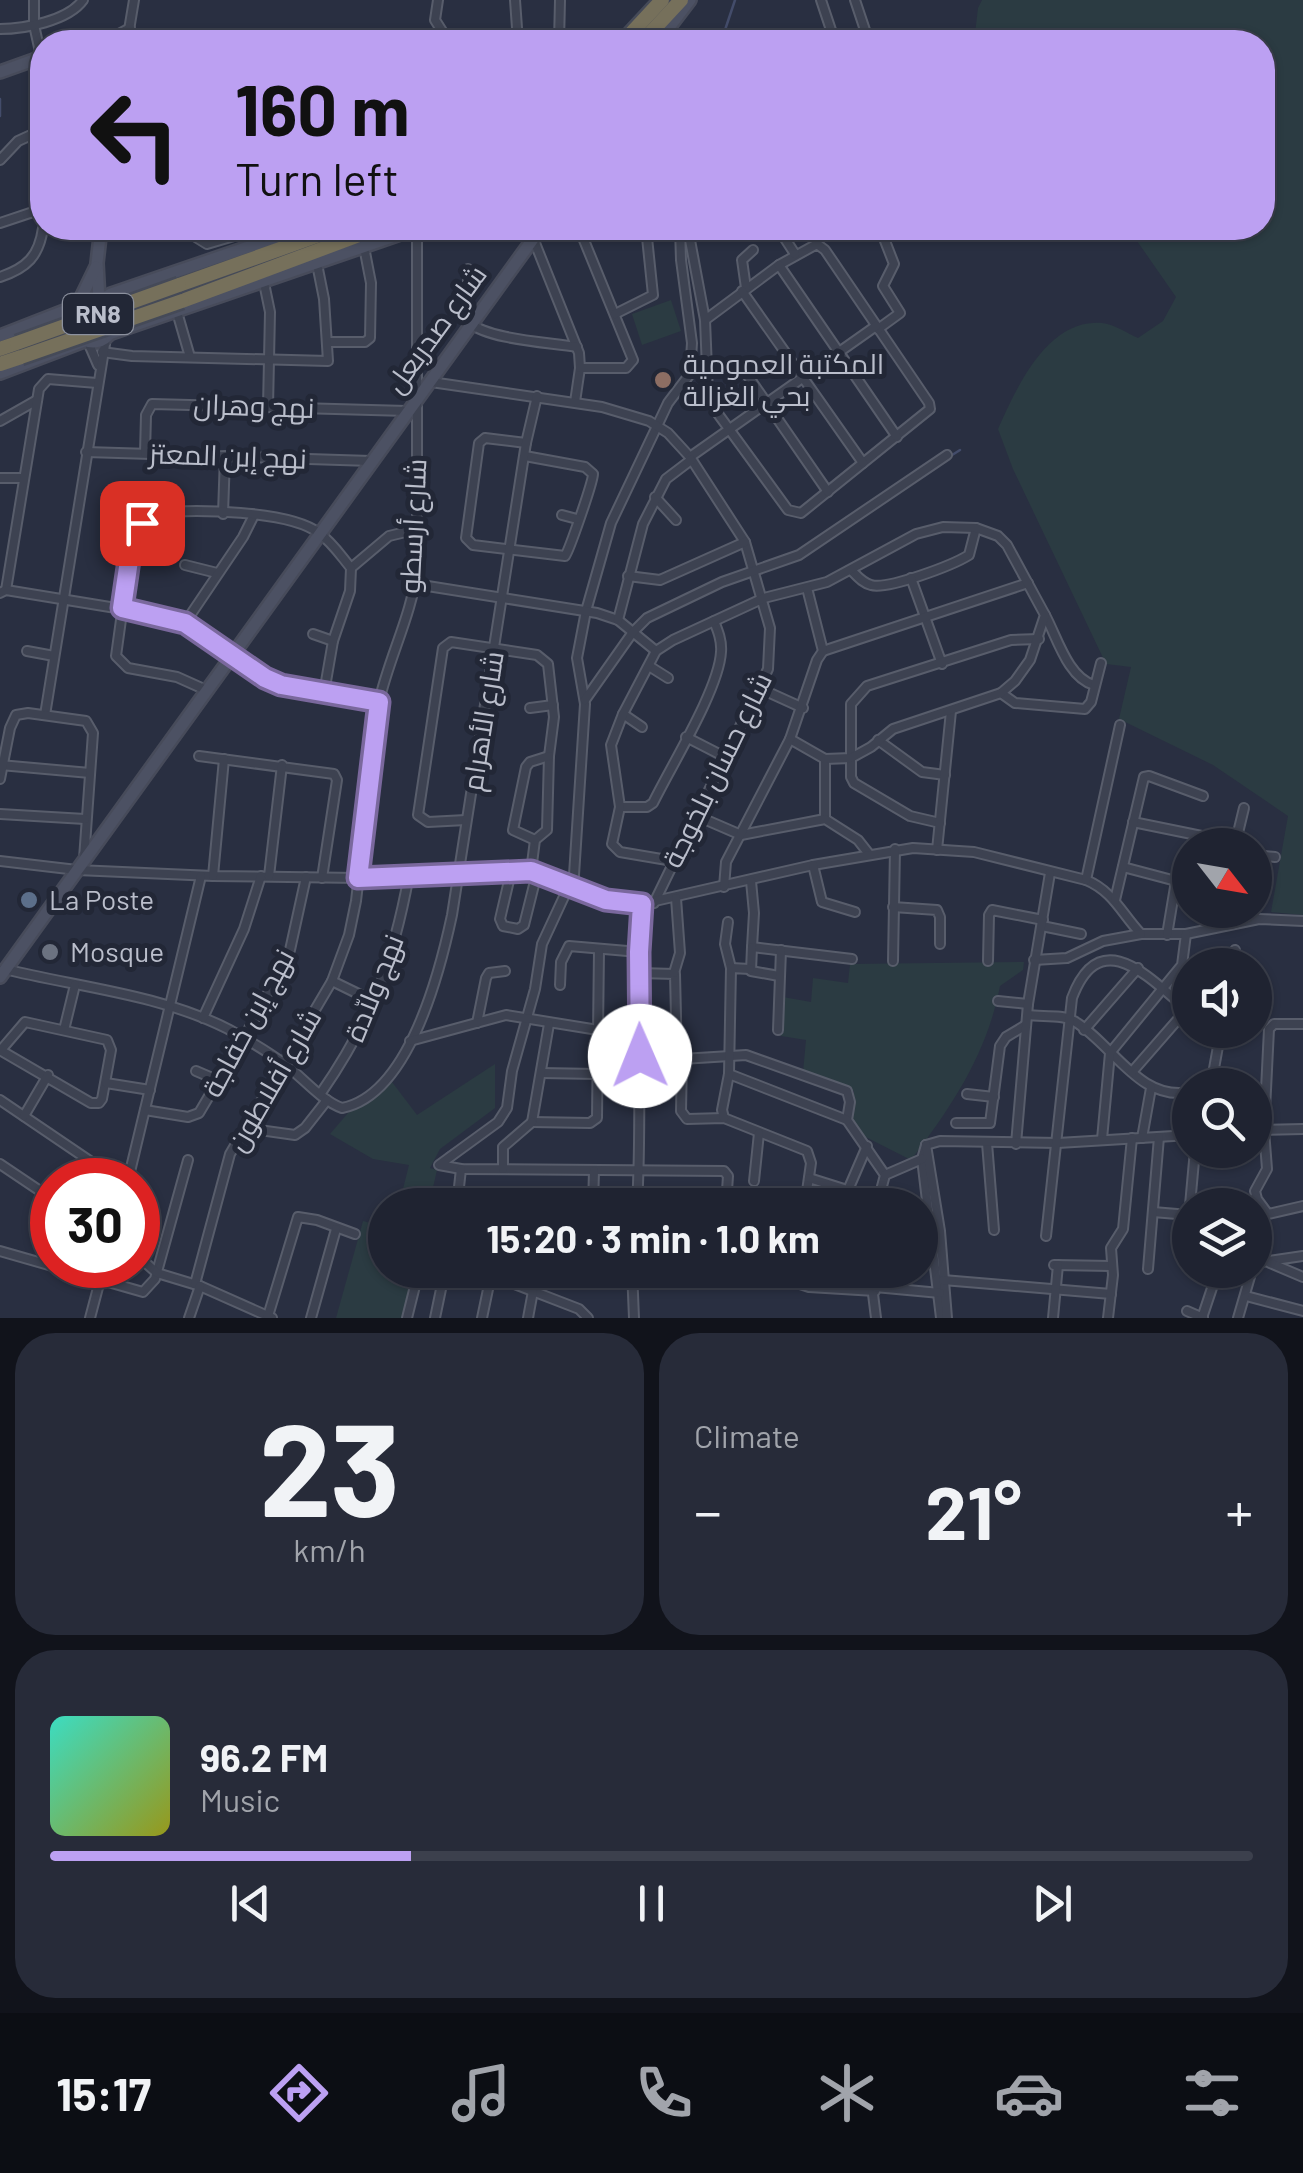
<!DOCTYPE html>
<meta charset="utf-8">
<style>
body{margin:0;font-family:Barlow,Cairo,sans-serif;background:#272b39;color:#f1f3f6;height:100vh;display:flex;flex-direction:column;font-size:38px;white-space:nowrap}
*{box-sizing:border-box;margin:0}
p{font-size:32px;color:#a1a4ab}
.icon{flex:none;width:55px;height:55px;fill:none;stroke:currentColor;stroke-width:2;stroke-linecap:round;stroke-linejoin:round}
.map{position:relative;height:1318px;overflow:hidden}
.side{display:flex;flex-direction:column;gap:15px;padding:15px;background:#11131b;flex:1}
.side>*{flex:none}
.top-card{position:absolute;left:30px;top:30px;width:1245px;height:210px;border-radius:40px;box-shadow:0 2px 8px #0004,0 0 0 2px #3c404d;background:#bca0f2;color:#111;overflow:hidden}
.needle{width:65px;rotate:121deg}
.fabs{position:absolute;left:1172px;top:828px;display:grid;gap:20px}
.fabs a{display:grid;place-items:center;width:100px;height:100px;border-radius:50%;background:#1f2331;box-shadow:0 2px 8px #0004,0 0 0 2px #3c404d;font-size:50px}
.speed{position:absolute;left:30px;top:1158px;display:flex;gap:20px;font-size:50px;font-weight:700;text-align:center}
.speed>*{display:grid;place-content:center;width:130px;height:130px;border-radius:50%;background:#1f2331;box-shadow:0 2px 8px #0004,0 0 0 2px #3c404d;line-height:1}
.speed .limit{border:15px solid #d22;background:#fff;color:#111}
.pin{position:absolute;display:grid;place-items:center;width:85px;height:85px;color:#fff;margin:-42px;border-radius:20px;box-shadow:0 5px 15px #0006}
.me{position:absolute;width:110px;margin:-55px;rotate:359deg;stroke-linejoin:round;filter:drop-shadow(0 0 8px #0008)}
.turn{display:flex;align-items:center;gap:35px;height:210px;padding:0 40px;font-size:45px}
.turn .icon{width:130px;height:130px;stroke-width:2.5}
.turn b{display:block;font-size:70px;line-height:85px}
.big{font-size:75px;font-weight:700;line-height:1.1}
.side .card{flex:1;display:flex;flex-direction:column;justify-content:center;gap:15px;min-width:0;padding:0 35px;border-radius:40px;background:#272b39}
.side .dial{align-items:center;gap:0}
.dial b{font-size:130px;line-height:1}
.song{display:flex;align-items:center;gap:30px}
.cover{width:120px;height:120px;border-radius:15px;background:linear-gradient(135deg,hsl(170 70% 55%),hsl(60 70% 35%))}
.played{height:10px;border-radius:5px;background:linear-gradient(90deg,#bca0f2 30%,#3c404d 30%)}
.keys{display:flex;justify-content:space-around;direction:ltr}
.heat{display:flex;justify-content:space-between;align-items:center;font-size:55px;direction:ltr}
.side .tiles{flex:1;display:grid;gap:15px;grid-template-columns:1fr 1fr}
.card:last-child{grid-column:span 2}
.trip{position:absolute;left:368px;top:1188px;width:570px;height:100px;border-radius:50px;background:#1f2331;box-shadow:0 2px 8px #0004,0 0 0 2px #3c404d;font-weight:700;line-height:100px;text-align:center}
.menu{display:flex;height:160px;justify-content:space-around;align-items:center;background:#0c0e14;color:#a1a4ab}
.menu .icon{width:70px;height:70px}
.menu .on{color:#bca0f2}
.menu b{font-size:45px;color:#f1f3f6}
.map>svg:first-child{display:block}
</style>
<div class="map">
<svg width="1303" height="1318" viewBox="0 0 1303 1318">
<rect width="100%" height="100%" fill="#292f41"/>
<g fill="#2b3b42">
<path d="M982 0H1303V915L1271 912 1288 816 1213 765 1119 719 1131 667 1106 664 1013 469 998 429C1016 389 1047 318 1102 323 1113 324 1127 333 1138 338L1163 321 1176 297 1128 228H1262V42H974L978 8Z"/>
<path d="M671 300 681 331 642 345 632 314Z"/>
<path d="M1024 962 1023 970 1000 986C987 1054 952 1106 911 1160L852 1130 854 1091 803 1072 806 1040 781 1036 783 997 811 1002 813 978 848 983 850 964Z"/>
<path d="M495 1064V1108L440 1149 430 1168 437 1170 429 1205H399L409 1165 373 1159 330 1134 348 1113 392 1082 417 1115Z"/>
<path d="M363 1221 385 1227V1270H415L404 1318H336Z"/>
</g>
<g fill="none" stroke-linecap="round" stroke-linejoin="round">
<g stroke="#434c6a" stroke-width="2.5">
<path d="M721 42 735 0"/>
<path d="M0 99V116"/>
<path d="M949 457 960 450"/>
<path d="M446 1154 464 1142"/>
</g>
<defs>
<g id="street">
<path d="M34 0V25L42 61"/>
<path d="M438 0 435 20 449 42"/>
<path d="M515 0 518 42"/>
<path d="M821 0 835 42"/>
<path d="M855 0 869 42"/>
<path d="M0 29C24 29 68 21 83 0"/>
<path d="M111 42 117 35 130 28"/>
<path d="M127 42 134 0"/>
<path d="M559 42 560 0"/>
<path d="M0 160 18 141 42 130"/>
<path d="M0 223 42 209"/>
<path d="M101 228H181L207 244 261 228"/>
<path d="M529 228 579 353 580 368 575 402"/>
<path d="M579 228 633 360 626 368H580"/>
<path d="M680 228 681 260 692 343 690 374 668 403 611 523 586 611 577 658 585 704 574 875 542 944 535 989 512 1071 507 1108 498 1122 439 1165 461 1169 724 1171 728 1176 726 1205"/>
<path d="M692 228 690 240 705 320 708 394 713 407 788 510 801 513 930 409 929 403 825 250 817 244 779 265 705 320"/>
<path d="M778 228 795 254"/>
<path d="M779 265 897 437"/>
<path d="M468 269V322C490 340 547 342 577 347"/>
<path d="M0 277C27 268 39 256 43 228"/>
<path d="M264 283 270 312 268 407"/>
<path d="M746 288 742 260 753 250"/>
<path d="M742 291 863 463"/>
<path d="M177 312 190 357"/>
<path d="M615 314 653 295 646 228"/>
<path d="M878 329 900 313 883 286 894 264 885 241"/>
<path d="M88 342 98 365"/>
<path d="M329 342H365L370 338 371 283 364 247"/>
<path d="M102 352 132 356 328 361 324 299 317 264"/>
<path d="M739 363 828 492"/>
<path d="M431 382 602 407 649 421 668 433 690 457 745 542 770 628 768 669 654 903"/>
<path d="M0 421 37 400"/>
<path d="M86 452 371 461"/>
<path d="M145 453 146 415 152 404 407 411"/>
<path d="M525 456 585 467 593 474C593 482 569 551 565 556L473 545 466 538 479 443 485 438 526 443"/>
<path d="M690 457 876 326"/>
<path d="M0 478H24"/>
<path d="M655 497 676 520"/>
<path d="M223 514 225 456"/>
<path d="M562 515 577 519"/>
<path d="M185 565 217 573"/>
<path d="M351 568 389 536 418 529"/>
<path d="M852 571C858 577 863 583 871 585 888 590 953 565 969 555L976 528"/>
<path d="M628 576 660 580 745 542"/>
<path d="M911 578 942 664"/>
<path d="M415 584 597 613 618 620 656 651"/>
<path d="M6 590 39 389 48 379 97 383"/>
<path d="M0 593 6 590 122 609 185 623 265 678 281 685 379 702"/>
<path d="M1045 615C1057 637 1068 678 1094 685"/>
<path d="M618 620 643 524 666 479 691 460"/>
<path d="M185 623 243 537 254 515"/>
<path d="M313 634 333 641"/>
<path d="M27 651 54 656"/>
<path d="M823 651 1028 583"/>
<path d="M649 666 668 678"/>
<path d="M761 689 803 708"/>
<path d="M206 690 177 677 128 668 116 656 132 540 142 523 156 513C194 509 289 510 319 533 332 542 341 556 351 568L350 591 333 641 324 693"/>
<path d="M1001 693 1015 703 1085 709 1091 702 1101 663"/>
<path d="M585 700 633 632 647 618 722 582 799 555 947 455"/>
<path d="M530 708 553 705"/>
<path d="M623 714 642 727"/>
<path d="M45 715 106 338"/>
<path d="M686 737 725 757"/>
<path d="M878 740 922 772 945 775"/>
<path d="M199 756 334 774 337 780 322 878"/>
<path d="M825 759V819"/>
<path d="M0 765 90 773"/>
<path d="M0 779 10 728 16 715 28 713 86 721 93 733 84 859"/>
<path d="M620 807H647L653 803C671 766 719 689 721 652 722 641 718 631 714 621"/>
<path d="M0 814 85 819"/>
<path d="M697 816 741 835 825 819 858 840 869 854"/>
<path d="M466 820 428 822 418 815 443 648 451 642 537 655 548 664 554 717 549 756 547 830 535 840 531 871"/>
<path d="M1133 822 1236 843"/>
<path d="M940 823 910 816 854 783 851 777V704L867 686 1011 640 1039 639"/>
<path d="M535 840 513 830 526 767 530 762 549 756"/>
<path d="M1235 845 1244 808"/>
<path d="M937 850 951 711"/>
<path d="M1255 855 1275 857"/>
<path d="M0 861 77 870 213 876 358 878 531 871 606 901 642 904 813 865 913 848 974 852 1086 880C1113 891 1122 914 1141 934H1186L1259 919 1303 921"/>
<path d="M673 861 620 852 612 844 620 807 611 745 623 714 656 651 673 640 764 598 827 582 916 534 943 527 976 528 998 536 1007 545 1045 615 1030 660 1015 681 1001 693 893 729 871 747 851 758 825 759 790 739"/>
<path d="M813 865 822 902 855 912"/>
<path d="M1123 867 1176 881 1167 935"/>
<path d="M511 872 500 919 503 926 518 929 524 925 537 873"/>
<path d="M213 876 224 759"/>
<path d="M269 876 282 765"/>
<path d="M1086 880 1120 725"/>
<path d="M751 881 754 913 752 947 852 959"/>
<path d="M724 887 726 862 790 739 817 660 823 651 807 588"/>
<path d="M1115 900 1144 777 1149 776 1203 796"/>
<path d="M893 907 937 910 940 917V944"/>
<path d="M728 922 725 944 731 968"/>
<path d="M1042 926 1081 934"/>
<path d="M752 947 751 971 779 976"/>
<path d="M1034 960 1067 958 1103 941 1141 934"/>
<path d="M893 961 895 849"/>
<path d="M988 961 989 915 992 910 1043 920"/>
<path d="M1232 965 1235 950"/>
<path d="M4 969C78 987 159 994 228 1029 248 1040 269 1052 287 1066 304 1079 322 1101 342 1108 409 1095 440 971 452 915L526 443 537 396"/>
<path d="M639 973 675 974 677 1059"/>
<path d="M674 973 680 953 676 898"/>
<path d="M332 981 375 1002"/>
<path d="M560 985 561 962 569 946 639 952"/>
<path d="M998 1001 1028 1004"/>
<path d="M1028 1015C1041 1017 1063 1014 1074 1021 1113 1044 1139 1102 1190 1092"/>
<path d="M203 1018 244 929 261 876"/>
<path d="M477 1023 486 978 489 973 505 971"/>
<path d="M1303 1024H1274L1269 1029 1264 1130 1267 1169 1255 1191 1257 1199 1268 1214 1303 1206"/>
<path d="M64 1030 75 985"/>
<path d="M778 1030 781 950"/>
<path d="M1084 1030 1138 968"/>
<path d="M410 1041 506 1015 598 1030"/>
<path d="M0 1050 91 1103H99L102 1099 111 1050 107 1040 25 1022 1 1050"/>
<path d="M597 1056 682 1059 746 1055 847 1091 850 1102 847 1120 885 1175 877 1205"/>
<path d="M682 1059 681 1111 687 1119 724 1118 807 1151 811 1163 805 1205"/>
<path d="M196 1071 217 1080"/>
<path d="M1132 1072 1187 1009"/>
<path d="M541 1073 597 1074"/>
<path d="M729 1074 847 1120"/>
<path d="M106 1083 150 1090"/>
<path d="M1211 1085 1221 1030"/>
<path d="M321 1093C371 1021 393 962 409 875"/>
<path d="M967 1094 994 1097"/>
<path d="M0 1100 118 1180"/>
<path d="M145 1110 188 1117 199 1113 254 1020 290 950 306 877"/>
<path d="M24 1116 48 1075"/>
<path d="M724 1118 722 1110 729 1074 731 968 750 969"/>
<path d="M532 1122 590 1123 597 1118 599 950"/>
<path d="M532 1122 549 1024"/>
<path d="M956 1123H990L1000 1046 1006 1037 1026 1025"/>
<path d="M245 1128 295 1135 305 1128 327 1100"/>
<path d="M1255 1130 1303 1129"/>
<path d="M1142 1138 1151 1088"/>
<path d="M1102 1139 1110 1053 1182 965 1186 934"/>
<path d="M987 1143 994 1230"/>
<path d="M1016 1144 1028 1004 1050 873"/>
<path d="M926 1145 940 1141 1058 1143 1190 1135"/>
<path d="M926 1145 922 1159 941 1318"/>
<path d="M926 1145 940 1231 947 1318"/>
<path d="M0 1164 52 1199"/>
<path d="M503 1169V1147L532 1122"/>
<path d="M885 1175 922 1159"/>
<path d="M809 1178 879 1200"/>
<path d="M128 1180 201 876"/>
<path d="M754 1181 759 1133"/>
<path d="M848 1190 867 1146"/>
<path d="M771 1203 805 1205"/>
<path d="M457 1205 461 1169"/>
<path d="M593 1205 594 1171"/>
<path d="M637 1205C643 1105 635 1005 642 904"/>
<path d="M1190 1205 1195 1150"/>
<path d="M1153 1212 1189 1215"/>
<path d="M1046 1236 1072 998C1101 921 1152 981 1190 1012"/>
<path d="M0 1251 143 1292 155 1279 188 1160"/>
<path d="M138 1256 157 1273 200 1286 272 1318"/>
<path d="M1187 1256 1190 1207"/>
<path d="M1255 1263 1303 1256"/>
<path d="M1270 1263 1303 1277"/>
<path d="M1054 1265 1111 1266"/>
<path d="M1148 1269 1159 1137"/>
<path d="M478 1270 579 1309 588 1318"/>
<path d="M632 1270 634 1318"/>
<path d="M795 1270 797 1283 809 1287 875 1291"/>
<path d="M870 1270 876 1318"/>
<path d="M632 1277 709 1281"/>
<path d="M943 1280 1111 1294"/>
<path d="M195 1284 230 1154 332 981 349 935 356 901 379 702C389 657 412 615 417 569V228"/>
<path d="M875 1287 940 1293"/>
<path d="M1246 1296 1303 1311"/>
<path d="M1187 1311 1203 1318"/>
<path d="M268 1316 298 1217 317 1220 355 1234"/>
<path d="M90 1318 104 1265"/>
<path d="M189 1318 200 1286"/>
<path d="M311 1318 336 1229"/>
<path d="M407 1318 419 1270"/>
<path d="M435 1318 445 1270"/>
<path d="M482 1318 491 1275"/>
<path d="M528 1318 533 1291"/>
<path d="M1053 1318 1058 1265"/>
<path d="M1108 1318 1113 1275 1111 1248 1123 1229 1132 1138"/>
<path d="M1202 1318 1218 1270"/>
<path d="M1238 1318 1252 1270"/>
</g>
<g id="secondary">
<path d="M90 42H106"/>
<path d="M658 42 690 0"/>
<path d="M0 72 42 57"/>
<circle cx="93" cy="321" r="21"/>
<path d="M99 300 97 263 101 228"/>
<path d="M100 301 111 294 304 228"/>
<path d="M78 304 96 267"/>
<path d="M109 334 418 228"/>
<path d="M0 336 77 306"/>
<path d="M0 373 84 341"/>
<path d="M0 977 541 228"/>
</g>
<g id="highway">
<path d="M623 42 662 0"/>
<path d="M642 42 681 0"/>
<path d="M179 285 339 228"/>
<path d="M182 301 378 228"/>
<path d="M0 349 17 343"/>
<path d="M0 364 21 357"/>
</g>
</defs>
<use href="#street" stroke="#585d6b" stroke-width="12"/>
<use href="#secondary" stroke="#474b5a" stroke-width="16"/>
<use href="#highway" stroke="#454a58" stroke-width="19"/>
<use href="#street" stroke="#3d4251" stroke-width="8"/>
<use href="#secondary" stroke="#4c5163" stroke-width="11"/>
<use href="#highway" stroke="#76705b" stroke-width="14"/>
<defs>
<g id="highway-bridge">
<path d="M17 343 179 285"/>
<path d="M21 357 182 301"/>
</g>
</defs>
<use href="#highway-bridge" stroke="#454a58" stroke-width="19" stroke-linecap="butt"/>
<use href="#highway-bridge" stroke="#76705b" stroke-width="14"/>
</g>
<g fill="none" stroke-linecap="round" stroke-linejoin="round">
<defs>
<path id="route" d="M142 523 132 540 122 608 185 623 265 678 281 685 379 702 358 878 531 871 606 900 642 904 639 952 640 1056"/>
</defs>
<use href="#route" stroke="#7a689d" stroke-width="25"/>
<use href="#route" stroke="#bca0f2" stroke-width="18"/>
</g>
<circle fill="#8d6e63" stroke="#222736" stroke-width="4" cx="663" cy="380" r="10"/>
<circle fill="#5c6f8a" stroke="#222736" stroke-width="4" cx="29" cy="900" r="10"/>
<circle fill="#6b7280" stroke="#222736" stroke-width="4" cx="50" cy="952" r="10"/>
<g text-anchor="middle" stroke-width="10" stroke-linejoin="round" paint-order="stroke">
<rect fill="#222736" stroke="#8c919e" stroke-width="2.5" x="63" y="294" width="70" height="40" rx="8"/>
<g font-size="25" font-weight="bold" fill="#babecb">
<text x="98" y="323">RN8</text>
</g>
<g font-size="28" fill="#babecb" stroke="#222736">
<text transform="translate(436 329) rotate(-54)" y="10">شارع صدربعل</text>
<text transform="translate(254 406) rotate(2)" y="10">نهج وهران</text>
<text transform="translate(228 456) rotate(2)" y="10">نهج إبن المعتز</text>
<text transform="translate(413 526) rotate(-87)" y="10">شارع أرسطو</text>
<text transform="translate(483 721) rotate(-81)" y="10">شارع الأهرام</text>
<text transform="translate(717 770) rotate(-64)" y="10">شارع حسان بلخوجة</text>
<text transform="translate(374 988) rotate(-68)" y="10">نهج ولاّدة</text>
<text transform="translate(248 1023) rotate(-62)" y="10">نهج إبن خفاجة</text>
<text transform="translate(274 1080) rotate(-60)" y="10">شارع أفلاطون</text>
</g>
<g font-size="28" fill="#babecb" stroke="#222736" text-anchor="start">
<text x="683" y="374">المكتبة العمومية<tspan x="683" dy="32">بحي الغزالة</tspan></text>
<text x="49" y="910">La Poste</text>
<text x="70" y="962">Mosque</text>
</g>
</g>
</svg>
<div class="fabs">
<a><svg class="needle" viewBox="-14 -14 28 28"><path d="M0-13l5 13h-10z" fill="#e53935"/><path d="M0 13l5-13h-10z" fill="#a1a4ab"/></svg></a>
<a><svg class="icon" aria-label="sound" viewBox="0 0 24 24"><path d="M4 9h4l5-4v14l-5-4H4zM17 9q2 3 0 6"/></svg></a>
<a><svg class="icon" aria-label="search" viewBox="0 0 24 24"><circle cx="10" cy="10" r="6"/><path d="M15 15l6 6"/></svg></a>
<a><svg class="icon" aria-label="layers" viewBox="0 0 24 24"><path d="M12 4l9 5-9 5-9-5zM3 14l9 5 9-5"/></svg></a>
</div>
<div class="speed"><div class="limit">30</div></div>
<div class="pin" style="left:142px;top:523px;background:#d93025"><svg class="icon" aria-label="arrive" viewBox="0 0 24 24"><path d="M6 21V4h12l-3 4 3 4H6"/></svg></div>
<svg class="me" style="left:640px;top:1056px" viewBox="-20 -20 40 40"><circle r="19" fill="#fff"/><path d="M0-13L10 11 0 6-10 11z" fill="#bca0f2"/></svg>
<div class="trip">15:20 · 3 min · 1.0 km</div>
<div class="top-card">
<div class="turn"><svg class="icon" aria-label="left" viewBox="0 0 24 24"><path d="M17 20v-9H6M10 6l-5 5 5 5"/></svg><div><b>160 m</b>Turn left</div></div>
</div>
</div>
<section class="side">
<div class="tiles">
<div class="card dial"><b>23</b><p>km/h</p></div>
<div class="card"><p>Climate</p>
<div class="heat"><a>−</a><b class="big">21°</b><a>+</a></div>
</div>
<div class="card">
<div class="song"><i class="cover"></i><div><b>96.2 FM</b><p>Music</p></div></div>
<div class="played"></div>
<div class="keys"><svg class="icon" aria-label="previous" viewBox="0 0 24 24"><path d="M18 5L8 12l10 7zM5 5v14"/></svg><svg class="icon" aria-label="pause" viewBox="0 0 24 24"><path d="M8 5v14M16 5v14"/></svg><svg class="icon" aria-label="next" viewBox="0 0 24 24"><path d="M6 5l10 7-10 7zM19 5v14"/></svg></div>
</div>
</div>
</section>
<nav class="menu">
<b>15:17</b>
<svg class="icon on" aria-label="directions" viewBox="0 0 24 24"><path d="M12 3l9 9-9 9-9-9zM9 14v-3h6M13 9l2 2-2 2"/></svg>
<svg class="icon" aria-label="music" viewBox="0 0 24 24"><path d="M9 18V5l10-2v13"/><circle cx="6" cy="18" r="3"/><circle cx="16" cy="16" r="3"/></svg>
<svg class="icon" aria-label="phone" viewBox="0 0 24 24"><path d="M5 4h4l2 5-3 2q2 4 5 5l2-3 5 2v4C11 20 4 13 5 4z"/></svg>
<svg class="icon" aria-label="climate" viewBox="0 0 24 24"><path d="M12 3v18M4 7l16 10M4 17L20 7"/></svg>
<svg class="icon" aria-label="car" viewBox="0 0 24 24"><path d="M5 17H2v-5l4-1 3-4h7l3 4 3 1v5h-3M9 17h6M6 11h13"/><circle cx="7" cy="17" r="2"/><circle cx="17" cy="17" r="2"/></svg>
<svg class="icon" aria-label="filters" viewBox="0 0 24 24"><path d="M4 7h16M4 17h16"/><circle cx="9" cy="7" r="2"/><circle cx="15" cy="17" r="2"/></svg>
</nav>
